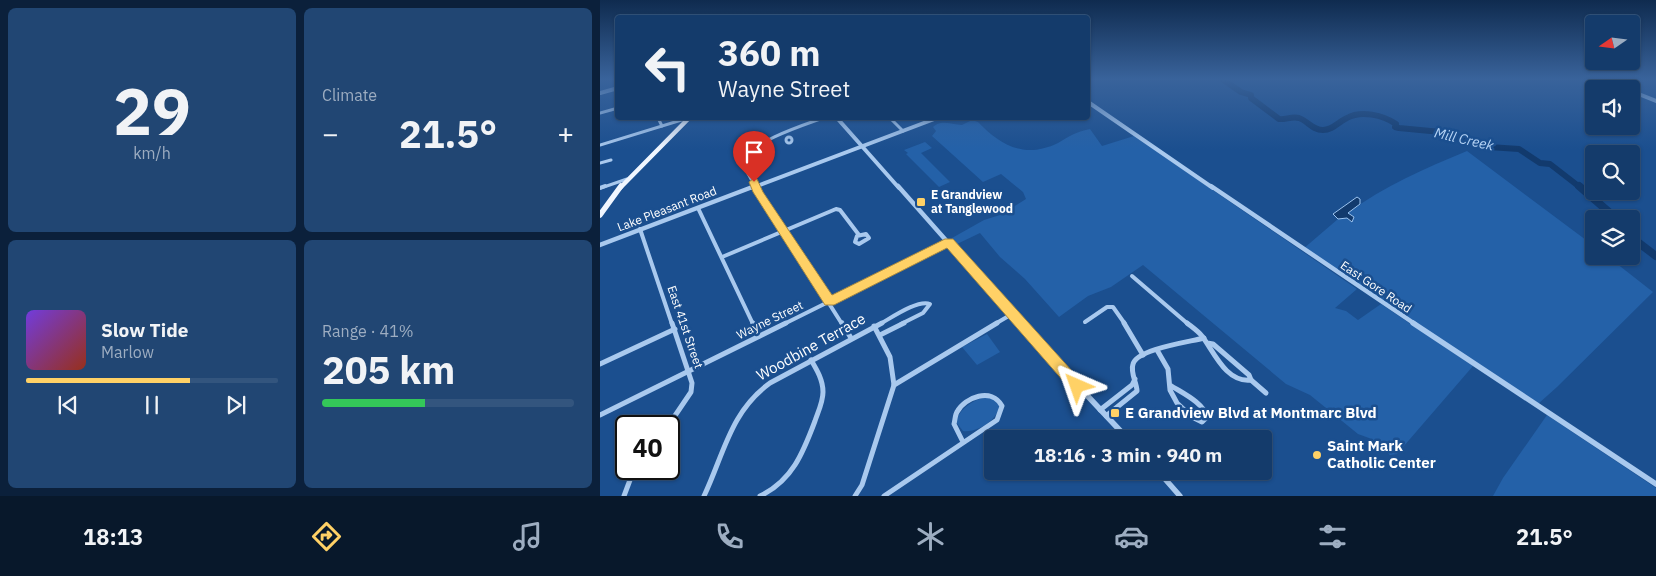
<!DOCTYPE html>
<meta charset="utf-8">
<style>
body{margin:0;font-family:"IBM Plex Sans",sans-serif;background:#214673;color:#f1f3f6;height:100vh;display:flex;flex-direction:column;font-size:19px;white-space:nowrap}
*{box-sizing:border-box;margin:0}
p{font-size:16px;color:#9dadc1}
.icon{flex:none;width:28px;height:28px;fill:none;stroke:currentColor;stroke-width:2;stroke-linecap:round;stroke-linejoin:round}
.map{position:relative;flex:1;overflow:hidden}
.sheet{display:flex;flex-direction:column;gap:8px;padding:8px;background:#0b203b;width:600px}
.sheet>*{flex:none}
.banner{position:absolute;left:15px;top:15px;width:475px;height:105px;border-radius:5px;box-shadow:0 1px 4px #0004,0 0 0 1px #33557e;background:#143b6b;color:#f1f3f6;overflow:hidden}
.needle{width:32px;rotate:256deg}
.controls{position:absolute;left:985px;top:15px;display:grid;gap:10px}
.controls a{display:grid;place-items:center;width:55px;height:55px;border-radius:5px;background:#143b6b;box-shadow:0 1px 4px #0004,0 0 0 1px #33557e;font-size:25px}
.speed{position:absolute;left:15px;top:415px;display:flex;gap:10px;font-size:25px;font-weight:700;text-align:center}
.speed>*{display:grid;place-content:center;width:65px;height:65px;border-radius:50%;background:#143b6b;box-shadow:0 1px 4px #0004,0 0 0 1px #33557e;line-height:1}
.speed .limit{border:2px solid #111;border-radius:8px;background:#fff;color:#111}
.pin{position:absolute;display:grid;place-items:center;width:42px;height:42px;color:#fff;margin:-51px -21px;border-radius:50% 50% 50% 0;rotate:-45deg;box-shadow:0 0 5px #0007}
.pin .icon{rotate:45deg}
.me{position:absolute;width:55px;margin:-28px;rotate:317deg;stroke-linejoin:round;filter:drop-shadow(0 0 4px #0008)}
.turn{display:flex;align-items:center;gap:18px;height:105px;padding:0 20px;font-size:22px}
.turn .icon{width:65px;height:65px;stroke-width:2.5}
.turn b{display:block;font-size:35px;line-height:42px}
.big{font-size:38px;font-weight:700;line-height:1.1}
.sheet .card{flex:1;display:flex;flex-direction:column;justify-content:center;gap:8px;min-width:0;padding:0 18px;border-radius:8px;background:#214673}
.sheet .dial{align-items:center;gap:0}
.dial b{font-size:65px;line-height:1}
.song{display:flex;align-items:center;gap:15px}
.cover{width:60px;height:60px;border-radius:8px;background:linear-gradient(135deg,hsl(260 70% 55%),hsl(10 70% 35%))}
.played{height:5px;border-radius:2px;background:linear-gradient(90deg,#ffd166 65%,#33557e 65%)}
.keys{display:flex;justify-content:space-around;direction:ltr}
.heat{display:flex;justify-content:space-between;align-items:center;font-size:28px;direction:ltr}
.charge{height:8px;border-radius:4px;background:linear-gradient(90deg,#34c759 41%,#33557e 0)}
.sheet .tiles{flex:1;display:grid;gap:8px;grid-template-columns:repeat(2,1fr)}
.trip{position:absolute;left:384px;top:430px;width:288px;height:50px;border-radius:5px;background:#143b6b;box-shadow:0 1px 4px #0004,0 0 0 1px #33557e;font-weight:700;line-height:50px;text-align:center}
.dock{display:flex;height:80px;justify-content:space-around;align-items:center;background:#08182b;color:#9dadc1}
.dock .icon{width:35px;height:35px}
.dock .selected{color:#ffd166}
.dock b{font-size:22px;color:#f1f3f6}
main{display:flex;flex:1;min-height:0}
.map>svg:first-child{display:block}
</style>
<main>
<section class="sheet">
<div class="tiles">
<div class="card dial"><b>29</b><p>km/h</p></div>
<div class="card"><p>Climate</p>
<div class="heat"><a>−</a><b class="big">21.5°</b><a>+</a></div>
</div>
<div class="card">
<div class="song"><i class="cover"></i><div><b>Slow Tide</b><p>Marlow</p></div></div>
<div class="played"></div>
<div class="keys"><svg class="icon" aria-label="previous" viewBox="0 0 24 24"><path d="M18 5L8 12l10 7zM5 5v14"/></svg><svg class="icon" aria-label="pause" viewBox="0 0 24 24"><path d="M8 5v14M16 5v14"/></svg><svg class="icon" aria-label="next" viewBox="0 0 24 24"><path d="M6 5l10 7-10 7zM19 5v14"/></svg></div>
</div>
<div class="card"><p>Range · 41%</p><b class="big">205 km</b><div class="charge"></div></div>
</div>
</section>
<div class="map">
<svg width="1056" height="496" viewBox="0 0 1056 496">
<rect width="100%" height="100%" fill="#1b4f8f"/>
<g fill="#2461a8">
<path d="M372 120 378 122C401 146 425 159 458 143 470 136 475 132 490 129L502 146 534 136 757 289 735 308 746 311 758 320 781 304 873 366 797 454 790 455 769 438 758 434 710 395 686 384 543 265 511 287 488 296 459 317 425 279 400 257 380 233 357 244 352 238 384 220 400 215 426 199 423 192 401 174 383 182 332 136 336 131 333 127C341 119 351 125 362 125Z"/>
<path d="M325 142 332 148 321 153 350 182 339 187 306 154 308 153 304 150Z"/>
<path d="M867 151 994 246V256H1007L1053 292 957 387 938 404 703 249 738 219 747 218 748 213C784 186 826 168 867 151Z"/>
<path d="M387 334 400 352 377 365 362 347Z"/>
<path d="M386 397 395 400 399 406C398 420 377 433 363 431L356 422C359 409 373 400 386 397Z"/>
<path d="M947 415 1056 488V496H893L903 478Z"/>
</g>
<path fill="#123a6d" stroke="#9cc4f0" d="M757 197 760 199V204L748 213 754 217 752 222 747 218 738 219 733 214Z"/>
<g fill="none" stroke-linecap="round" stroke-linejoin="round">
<path stroke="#123a6d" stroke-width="6" d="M622 79 641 92 651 95V98L679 119C685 120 692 116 699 118 708 121 712 130 723 130 733 130 738 122 747 118 761 110 783 115 796 124L795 127 799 128 841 132 889 147 919 149 940 163 950 164 981 188"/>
<g stroke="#123a6d" stroke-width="8">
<path d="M979 186 1017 219"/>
<path d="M1031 237 1056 256"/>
</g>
<g stroke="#a9c9ee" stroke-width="3">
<path d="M0 113 18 108"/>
<path d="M58 118 62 126"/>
<path d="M290 118 303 131"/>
<circle cx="189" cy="140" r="3"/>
<path d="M0 145 88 118"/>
<path d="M0 163 11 160"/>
<path d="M1 188 27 179"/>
<path d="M156 188 141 161C157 140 198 127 223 118"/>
</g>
<g stroke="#a9c9ee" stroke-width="4">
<path d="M155 186 242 324"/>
<path d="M0 188 5 186"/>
<path d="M98 208 153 324"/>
<path d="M40 229 72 324"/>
<path d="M266 234 269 238 259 244 255 242 257 236Z"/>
<path d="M122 257 236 209 240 210 259 235"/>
<path d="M532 276 588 324"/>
<path d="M485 322 507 307H513L525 324"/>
<path d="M184 324 349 242"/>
<path d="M280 324C291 318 318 299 330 304L323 313 301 324"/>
<path d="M395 324 412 314"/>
</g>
<g stroke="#a9c9ee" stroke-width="5">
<path d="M153 323 159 336"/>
<path d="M242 323 251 338"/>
<path d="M524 323 543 355"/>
<path d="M587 323C592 327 598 331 602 336 614 352 626 383 651 380L649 375 613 344 607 343"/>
<path d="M280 335 304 323"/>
<path d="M557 350 568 369 570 390 577 403 592 417 602 422 607 417C603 402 582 393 570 385"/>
<path d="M0 364 75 329"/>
<path d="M651 380 666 393"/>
<path d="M294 385 397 323"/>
<path d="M500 410 532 385 535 379"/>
<path d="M0 415 186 323"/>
<path d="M506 416 537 391C537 383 530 373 533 364 537 349 589 342 604 338"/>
<path d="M68 426 91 392 92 383 72 323"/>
<path d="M24 496 30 480 38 469"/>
<path d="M104 496C124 454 130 412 170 383L282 323"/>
<path d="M160 496C192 481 203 453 215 421 218 412 223 402 223 392 223 380 217 370 211 360"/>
<path d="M255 496 262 485 294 385 290 357 274 326"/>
<path d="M284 496 397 420 402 406C392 387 365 397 357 412 355 415 355 421 354 424L363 442"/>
</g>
<g stroke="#a9c9ee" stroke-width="4">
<path d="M994 79 1024 89"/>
<path d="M1031 91 1056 101"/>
<path d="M0 93 18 88"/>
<path d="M488 102 613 188"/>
<path d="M237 118 299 188"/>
<path d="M152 188 337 118"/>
</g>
<g stroke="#a9c9ee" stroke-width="4.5">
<path d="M298 186 420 324"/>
<path d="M611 186 815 324"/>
<path d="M0 245 155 186"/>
</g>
<g stroke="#a9c9ee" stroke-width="5.5">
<path d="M419 323 528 439"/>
<path d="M813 323 1056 484"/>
<path d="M558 471 580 496"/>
</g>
<path stroke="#f0f6ff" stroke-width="4.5" d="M20 188 89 118"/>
<path stroke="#f0f6ff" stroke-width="5.5" d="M0 215 21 186"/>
</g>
<linearGradient id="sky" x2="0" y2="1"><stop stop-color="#0f2b4f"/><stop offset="0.53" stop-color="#39639b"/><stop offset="1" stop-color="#39639b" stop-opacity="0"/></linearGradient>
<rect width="1056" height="149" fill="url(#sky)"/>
<path fill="#ffd166" stroke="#a68842" d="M154 178 157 179 163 192 232 295 345 239H353L482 382 484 386 482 391 477 393 472 391 347 248 234 305H225L153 192 149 182Z"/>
<g fill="#ffd166" stroke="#1b4f8f" stroke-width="2">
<rect x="316" y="197" width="10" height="10" rx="2.5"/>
<rect x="510" y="408" width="10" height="10" rx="2.5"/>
<circle cx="717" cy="455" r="5"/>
</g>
<g text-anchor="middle" stroke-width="5" stroke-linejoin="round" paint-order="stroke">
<g font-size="12" font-weight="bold" fill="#fff" stroke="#1b4f8f" text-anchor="start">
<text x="331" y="199">E Grandview<tspan x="331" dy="14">at Tanglewood</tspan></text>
</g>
<g font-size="12" fill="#fff" stroke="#1b4f8f">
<text transform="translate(67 209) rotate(-21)" y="4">Lake Pleasant Road</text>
<text transform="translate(776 287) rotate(34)" y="4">East Gore Road</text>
<text transform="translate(170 320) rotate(-26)" y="4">Wayne Street</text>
<text transform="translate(85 327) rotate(71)" y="4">East 41st Street</text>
</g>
<g font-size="14" font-style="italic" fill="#b5d3f5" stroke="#1b4f8f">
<text transform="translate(864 139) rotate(13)" y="5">Mill Creek</text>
</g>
<g font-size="15" fill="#fff" stroke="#1b4f8f">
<text transform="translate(211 347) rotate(-29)" y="5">Woodbine Terrace</text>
</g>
<g font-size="15" font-weight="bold" fill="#fff" stroke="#1b4f8f" text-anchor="start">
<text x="525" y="418">E Grandview Blvd at Montmarc Blvd</text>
<text x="727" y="451">Saint Mark<tspan x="727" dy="17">Catholic Center</tspan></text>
</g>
</g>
</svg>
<div class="controls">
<a><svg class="needle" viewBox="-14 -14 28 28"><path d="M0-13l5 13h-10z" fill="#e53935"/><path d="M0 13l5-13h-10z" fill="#9dadc1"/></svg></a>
<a><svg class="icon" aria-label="sound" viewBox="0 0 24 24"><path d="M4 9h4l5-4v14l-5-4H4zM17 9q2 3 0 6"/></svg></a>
<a><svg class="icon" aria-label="search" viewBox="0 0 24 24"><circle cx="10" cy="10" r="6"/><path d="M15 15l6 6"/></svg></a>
<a><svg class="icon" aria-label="layers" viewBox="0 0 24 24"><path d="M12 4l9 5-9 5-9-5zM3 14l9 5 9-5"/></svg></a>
</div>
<div class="speed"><div class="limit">40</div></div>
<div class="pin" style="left:154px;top:182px;background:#d93025"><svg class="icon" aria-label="arrive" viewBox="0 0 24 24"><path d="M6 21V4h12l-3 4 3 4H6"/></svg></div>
<svg class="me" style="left:477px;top:386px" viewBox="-20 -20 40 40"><path d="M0-17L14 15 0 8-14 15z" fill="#ffd166" stroke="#fff" stroke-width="4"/></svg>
<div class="trip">18:16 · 3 min · 940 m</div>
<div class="banner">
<div class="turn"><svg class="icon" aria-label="left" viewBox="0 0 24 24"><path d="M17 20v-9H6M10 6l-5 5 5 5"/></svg><div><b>360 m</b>Wayne Street</div></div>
</div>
</div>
</main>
<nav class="dock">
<b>18:13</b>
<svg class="icon selected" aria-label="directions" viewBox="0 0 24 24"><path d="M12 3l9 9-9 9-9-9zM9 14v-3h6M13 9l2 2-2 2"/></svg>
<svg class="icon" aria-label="music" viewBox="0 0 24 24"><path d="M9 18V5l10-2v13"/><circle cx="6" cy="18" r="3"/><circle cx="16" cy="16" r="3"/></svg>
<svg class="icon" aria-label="phone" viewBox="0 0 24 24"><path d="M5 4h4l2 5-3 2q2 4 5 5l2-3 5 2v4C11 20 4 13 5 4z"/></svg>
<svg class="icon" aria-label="climate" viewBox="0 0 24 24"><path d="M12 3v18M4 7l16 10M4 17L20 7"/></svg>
<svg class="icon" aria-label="car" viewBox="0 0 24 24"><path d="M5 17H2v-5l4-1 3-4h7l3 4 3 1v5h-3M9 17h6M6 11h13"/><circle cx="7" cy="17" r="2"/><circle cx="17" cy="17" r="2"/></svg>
<svg class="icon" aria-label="filters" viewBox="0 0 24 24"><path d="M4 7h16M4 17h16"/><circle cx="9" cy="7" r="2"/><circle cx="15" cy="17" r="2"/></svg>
<b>21.5°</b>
</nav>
